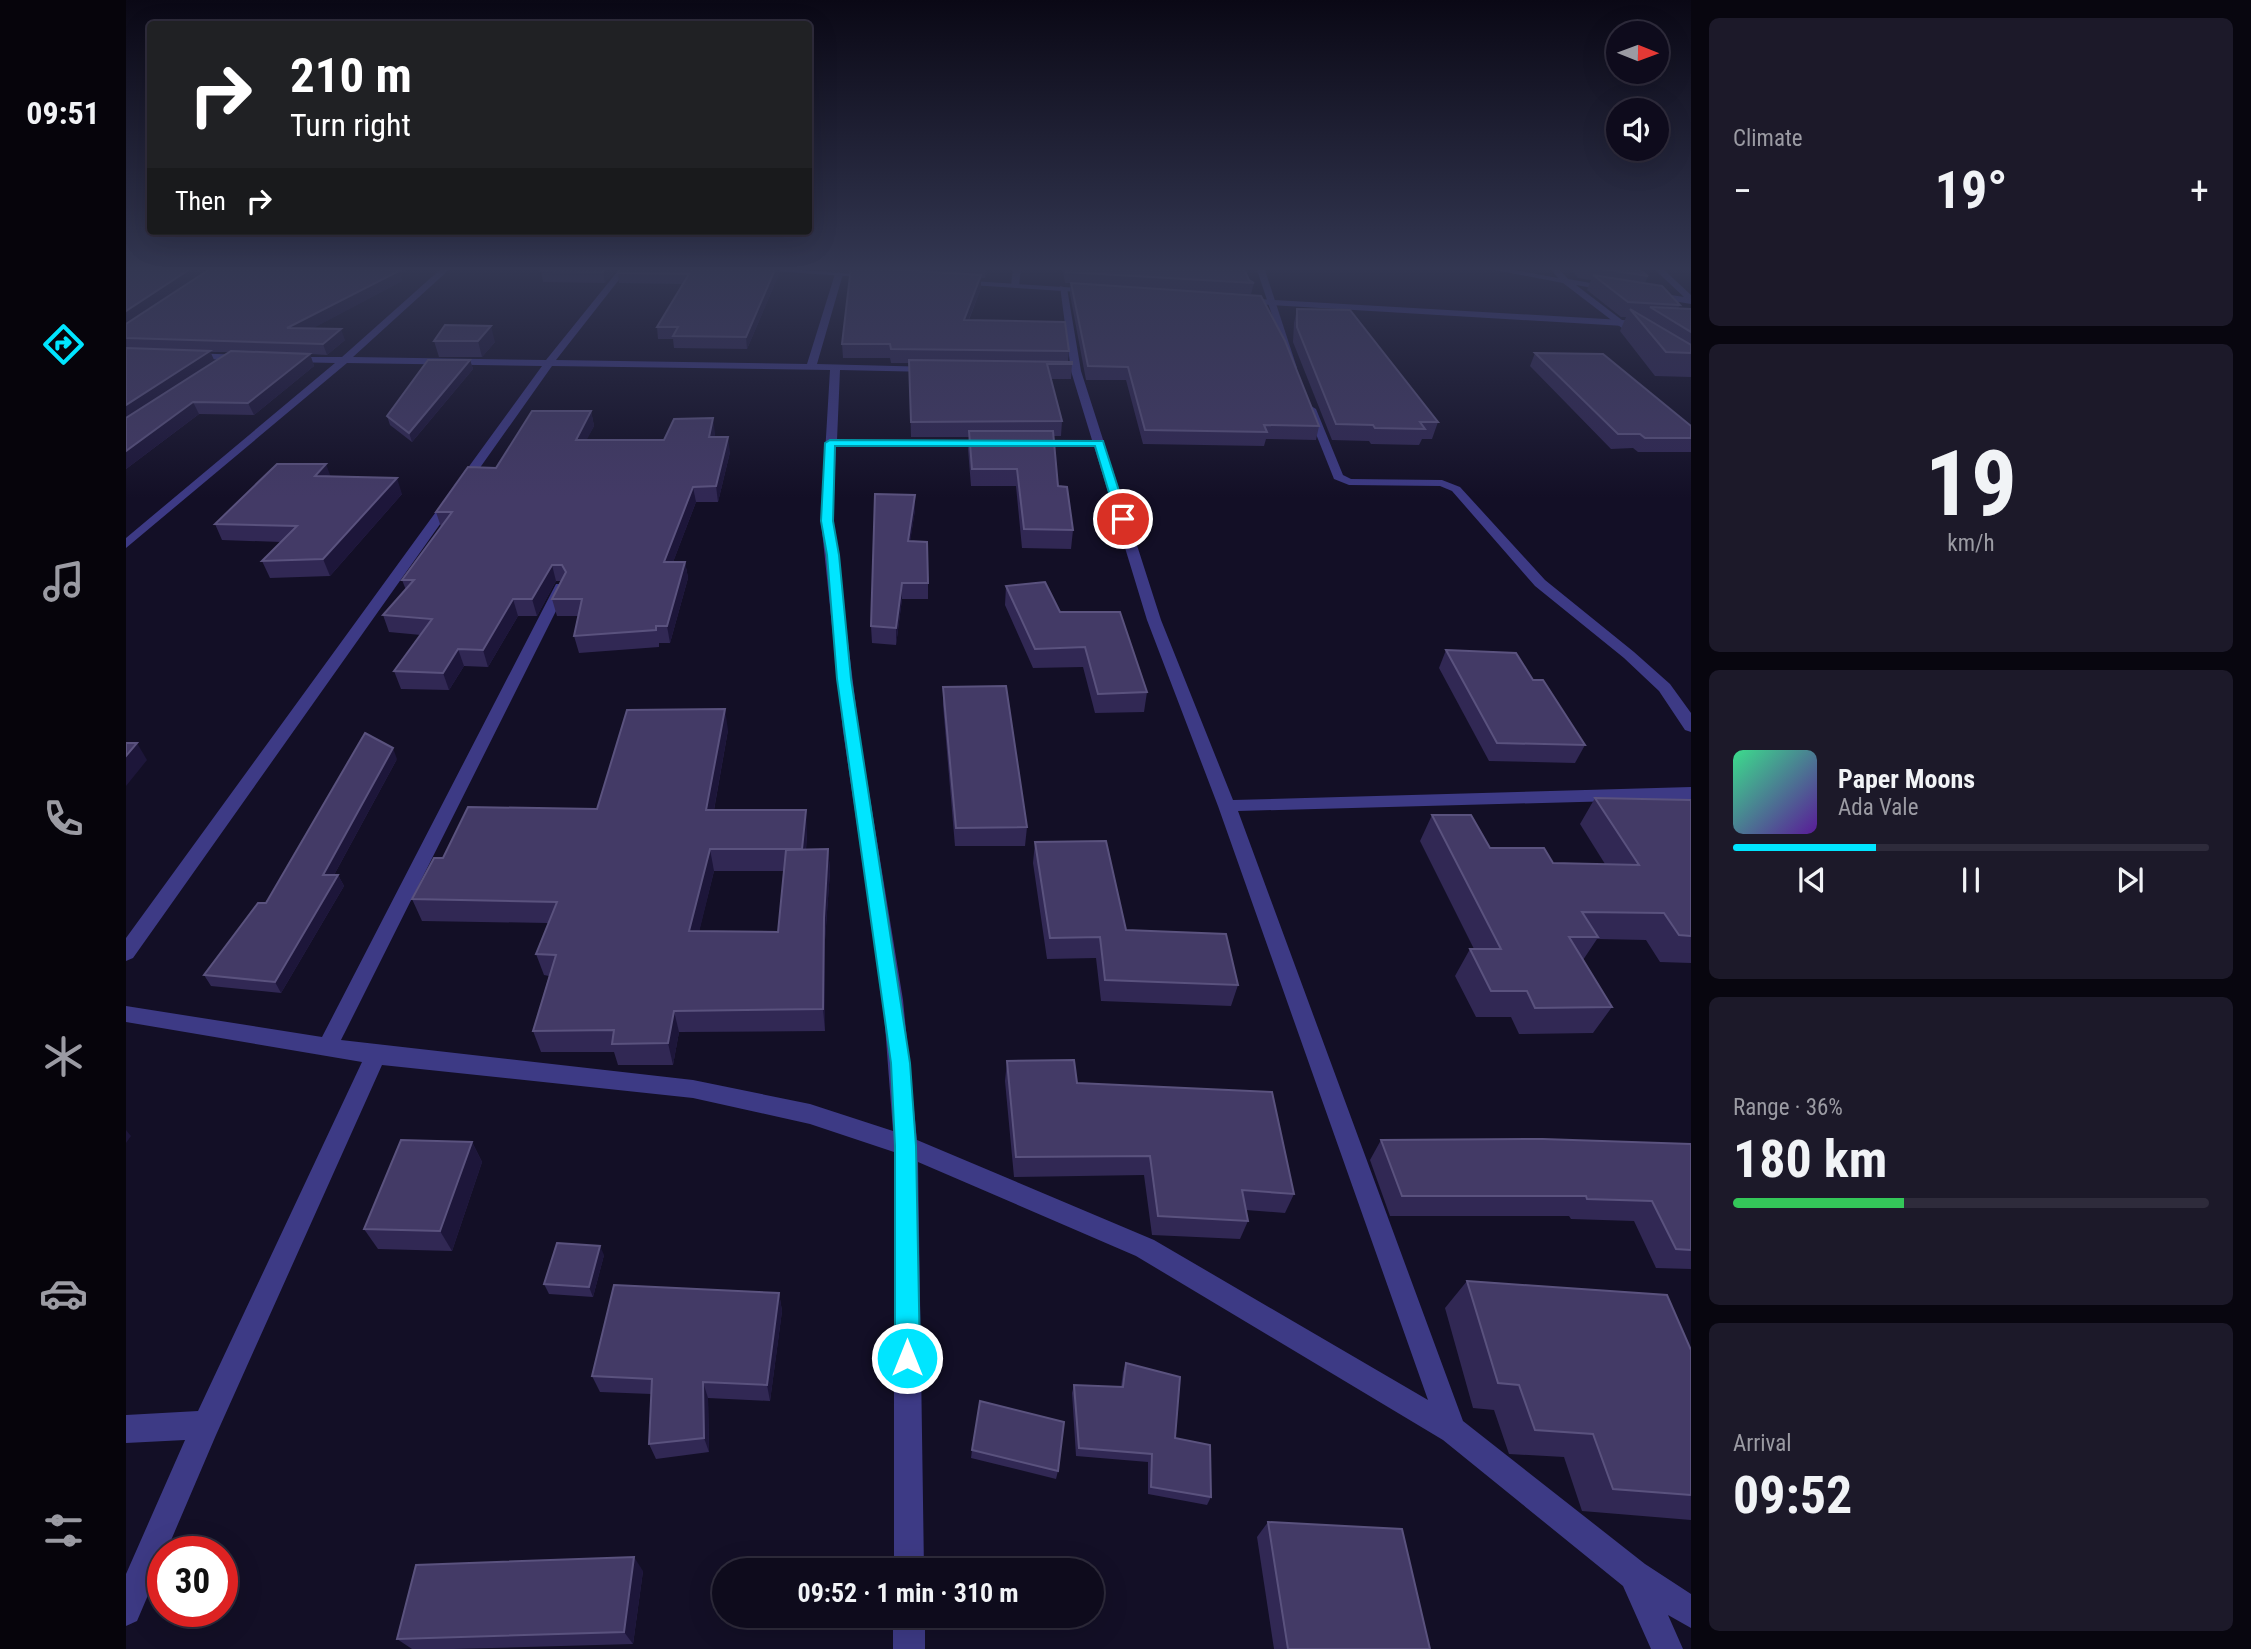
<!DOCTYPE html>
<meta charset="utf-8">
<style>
body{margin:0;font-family:"Roboto Condensed",sans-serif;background:#1c1929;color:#f1f3f6;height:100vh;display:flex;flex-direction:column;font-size:26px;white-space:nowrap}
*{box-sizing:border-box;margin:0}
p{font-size:23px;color:#9b9ba3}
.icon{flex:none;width:38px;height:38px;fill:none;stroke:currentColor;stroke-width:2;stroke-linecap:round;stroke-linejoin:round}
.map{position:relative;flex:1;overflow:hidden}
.side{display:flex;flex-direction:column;gap:18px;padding:18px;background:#08060f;width:560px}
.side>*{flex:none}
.hud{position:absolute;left:21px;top:21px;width:665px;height:214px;border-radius:7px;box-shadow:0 7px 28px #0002,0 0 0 2px #2e2b3b;background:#202124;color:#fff;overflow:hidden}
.needle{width:46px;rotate:91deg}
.controls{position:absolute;left:1480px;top:21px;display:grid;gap:14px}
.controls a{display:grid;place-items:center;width:63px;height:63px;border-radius:50%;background:#0e0b1c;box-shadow:0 7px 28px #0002,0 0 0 2px #2e2b3b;font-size:35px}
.speed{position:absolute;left:21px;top:1536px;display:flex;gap:14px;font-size:35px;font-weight:700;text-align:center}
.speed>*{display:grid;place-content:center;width:91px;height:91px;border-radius:50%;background:#0e0b1c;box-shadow:0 7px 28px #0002,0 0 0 2px #2e2b3b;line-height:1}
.speed .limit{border:10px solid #d22;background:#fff;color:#111}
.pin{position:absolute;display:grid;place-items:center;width:60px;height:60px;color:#fff;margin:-30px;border:4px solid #fff;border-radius:50%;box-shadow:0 2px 7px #0007}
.me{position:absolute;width:77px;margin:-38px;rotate:0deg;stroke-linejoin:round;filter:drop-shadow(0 0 5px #0008)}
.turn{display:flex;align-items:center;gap:24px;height:147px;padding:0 28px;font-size:32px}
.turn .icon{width:91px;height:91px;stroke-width:2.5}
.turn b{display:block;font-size:49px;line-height:60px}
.then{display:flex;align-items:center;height:66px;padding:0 28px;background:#0003;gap:14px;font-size:26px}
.big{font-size:52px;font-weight:700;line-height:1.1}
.side .tile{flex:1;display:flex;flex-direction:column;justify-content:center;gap:10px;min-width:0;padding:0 24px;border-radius:10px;background:#1c1929}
.side .dial{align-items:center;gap:0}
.dial b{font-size:91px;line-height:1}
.song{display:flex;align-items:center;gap:21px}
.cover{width:84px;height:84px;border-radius:10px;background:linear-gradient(135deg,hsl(150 70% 55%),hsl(270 70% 35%))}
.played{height:7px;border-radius:4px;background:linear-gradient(90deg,#00e5ff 30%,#2e2b3b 30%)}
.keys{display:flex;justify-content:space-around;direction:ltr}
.heat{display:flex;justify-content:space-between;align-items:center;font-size:38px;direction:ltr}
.charge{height:10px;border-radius:5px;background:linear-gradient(90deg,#34c759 36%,#2e2b3b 0)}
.trip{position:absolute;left:586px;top:1558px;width:392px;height:70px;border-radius:35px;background:#0e0b1c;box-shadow:0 7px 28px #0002,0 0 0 2px #2e2b3b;font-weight:700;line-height:70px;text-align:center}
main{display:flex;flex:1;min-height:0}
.tabs{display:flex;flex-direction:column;width:126px;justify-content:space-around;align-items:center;background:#06040b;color:#9b9ba3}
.tabs .icon{width:49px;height:49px}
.tabs .current{color:#00e5ff}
.tabs b{font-size:32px;color:#f1f3f6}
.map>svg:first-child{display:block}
</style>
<main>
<nav class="tabs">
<b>09:51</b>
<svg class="icon current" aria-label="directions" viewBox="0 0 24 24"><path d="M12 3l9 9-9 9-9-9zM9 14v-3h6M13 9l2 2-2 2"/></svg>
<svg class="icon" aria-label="music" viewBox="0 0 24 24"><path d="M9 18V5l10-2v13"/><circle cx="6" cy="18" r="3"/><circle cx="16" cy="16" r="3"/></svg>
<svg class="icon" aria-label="phone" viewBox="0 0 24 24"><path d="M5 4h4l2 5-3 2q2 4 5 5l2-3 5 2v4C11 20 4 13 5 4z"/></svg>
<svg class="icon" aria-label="climate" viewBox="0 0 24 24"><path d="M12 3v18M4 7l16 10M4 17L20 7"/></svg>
<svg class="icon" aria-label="car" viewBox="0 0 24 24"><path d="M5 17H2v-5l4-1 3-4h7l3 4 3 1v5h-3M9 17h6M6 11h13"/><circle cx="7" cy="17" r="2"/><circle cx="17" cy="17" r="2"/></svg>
<svg class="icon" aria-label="filters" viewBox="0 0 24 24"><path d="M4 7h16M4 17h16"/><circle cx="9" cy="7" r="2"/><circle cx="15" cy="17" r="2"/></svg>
</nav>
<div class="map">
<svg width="1565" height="1649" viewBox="0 0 1565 1649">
<rect width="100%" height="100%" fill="#130f26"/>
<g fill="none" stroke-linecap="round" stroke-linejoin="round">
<g fill="#3d3a85" fill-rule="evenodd">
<path d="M317 267H326L227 357 420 360 495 267H503L430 360 681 364 709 274 713 272 717 274 691 364 808 367 810 369 805 372 714 370 711 440H864L869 443 864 446H710L707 521 733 731 777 1000 791 1140 1028 1240 1302 1400 1092 806 1021 620 968 446H906L901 443 906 440H966L945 371 934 286 941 288 955 371 1035 620 1107 800 1565 787V799L1112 811 1337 1421 1519 1564 1565 1594V1628L1542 1615 1557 1649H1525L1497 1586 1317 1440 1010 1256 792 1162 798 1570H768V1152L684 1124 567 1098 256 1065 90 1435 40 1552H37V1560L11 1621 0 1626V1574L59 1440 0 1443V1415L72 1411 236 1062 0 1022V1006L196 1037 430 584H440L442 587 215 1040 567 1080 684 1104 767 1131 757 1000 717 731 695 521 704 370 426 366 7 958 0 961V938L416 366 221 363 0 548V538L209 363 164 362 159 359 161 357H216Z"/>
<path d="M887 267H895L893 286 889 288 885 286Z"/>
<path d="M1130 267H1138L1171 368 1163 366Z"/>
<path d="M1353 267H1372L1432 278 1423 267H1431L1442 279 1487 287 1484 291 1450 285 1513 333 1505 335 1437 283Z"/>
<path d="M1526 267H1535L1565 295V304L1523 297 1526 292 1558 297Z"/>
<path d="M63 353 119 355 124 358 119 361 60 358 58 356Z"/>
<path d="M1185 406 1190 409 1217 475 1225 479 1316 480 1334 487 1419 580 1508 652 1544 684 1565 713V732L1559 730 1533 691 1498 658 1409 586 1326 491 1314 486 1223 485 1208 479 1180 409Z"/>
<rect x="767" y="1615" width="32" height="34"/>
</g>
<g fill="#3d3a85" fill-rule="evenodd">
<path d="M590 267H637L752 276 748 278Z"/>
<path d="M831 280 968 289 972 291 968 293 828 284Z"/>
<path d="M1114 298 1565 324V330L1111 303Z"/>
</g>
</g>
<g fill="#312854" fill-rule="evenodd">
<path d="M0 267 274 274 276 281 185 329 219 340 201 355 184 354 188 366 128 415 73 414 0 469ZM84 352H104L88 362Z"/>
<path d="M492 267 479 283 417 282 415 271Z"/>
<path d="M725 267H863L859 278H855V288L843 320 943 351 942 362 946 364 945 379H925L936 421 935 436H928L932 486 947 530 945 549 896 548 890 486H845L842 449 843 437H785L783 363H765L764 358H717L716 344Z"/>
<path d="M936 267H1117L1123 280 1128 283 1125 294 1048 290 1193 426 1190 440 1140 439 1138 446 1017 444 1000 380H960L944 294 945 283H939Z"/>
<path d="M1444 267H1509L1522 276 1519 283 1554 305 1552 309H1565V377L1529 376 1494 331 1500 317H1495L1461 290 1465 280 1452 278Z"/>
<path d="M492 273 653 274 621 349 548 348 547 339H532L531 327 557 284 493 283Z"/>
<path d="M1171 309 1312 422 1306 439H1296L1293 445 1245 444 1243 441 1206 440 1167 342 1168 323Z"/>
<path d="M308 341 369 342 356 357H313Z"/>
<path d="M1409 353 1565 426V452H1512L1507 448 1485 449 1404 366Z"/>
<path d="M344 360 347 369 286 442 264 425 261 416Z"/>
<path d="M465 411 468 426 460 440H538L589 433 588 437 604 452 592 502H570L547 562H559L562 578 544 643H533V647L453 653 448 636 452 616H431L426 599 435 581H430L411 616H392L362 667 338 666 323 690 275 689 268 671 295 635 263 632 257 615 280 590 276 580 315 527 310 512 370 468Z"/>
<path d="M205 477 276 494 204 576 144 578 136 561 155 542 96 540 89 524Z"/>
<path d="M789 495V510L784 541 802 583V599H776L770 645 746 643 745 626Z"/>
<path d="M880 586 934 612 1021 692 1018 712 969 713 957 667 907 668 879 605Z"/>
<path d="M1320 650 1407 680 1459 745 1449 763 1363 761 1313 668Z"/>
<path d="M817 687 901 827 899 846H829L817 705Z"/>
<path d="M602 730 588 810 681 832 680 850 702 849 704 871 699 940V1031L553 1032 547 1065H492L488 1052H415L407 1031 423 976 418 975 410 954 422 923 296 921 286 899 317 858 471 809ZM588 871H658L652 932 573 931Z"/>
<path d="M271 759 208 875H212L218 886 155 993 85 986 78 975 140 903Z"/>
<path d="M1469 798 1565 800V963L1534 962 1520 940 1471 939 1457 960 1486 1007 1467 1033 1393 1034 1385 1017H1350L1329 976 1344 949H1348L1294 841 1306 815 1364 848 1427 863 1479 864 1454 824Z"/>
<path d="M909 842 1000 930 1112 985 1105 1006 975 1001 970 958 921 959 907 863Z"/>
<path d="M881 1061 951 1083 1168 1194 1159 1213 1120 1210 1122 1221 1114 1239 1026 1235 1018 1175 888 1177 879 1081Z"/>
<path d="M1255 1140 1565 1144V1269L1530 1268 1508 1221 1445 1219 1443 1216H1264L1244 1160Z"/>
<path d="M346 1142 356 1162 326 1251 252 1249 238 1229Z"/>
<path d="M478 1255 467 1297 423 1294 418 1284Z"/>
<path d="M1341 1281 1565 1350V1520L1456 1511 1438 1457 1383 1454 1368 1410 1347 1408 1319 1308Z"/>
<path d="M653 1293 656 1311 644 1401 582 1398 583 1452 530 1459 523 1444 525 1394 474 1392 466 1376Z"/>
<path d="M1000 1363 1085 1497 1081 1505 1022 1494V1462L950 1456 946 1393 948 1385 995 1387 997 1372Z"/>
<path d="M846 1450 932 1471 930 1479 845 1458Z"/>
<path d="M1142 1522 1304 1649H1148L1131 1537Z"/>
<path d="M517 1571 507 1644 328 1649H286L271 1639Z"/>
</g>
<g fill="#1d163a">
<path d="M67 267H87L0 325V311Z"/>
<path d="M266 267H286L274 274 276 281 165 340 161 328Z"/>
<path d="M481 267H492L479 283 477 272Z"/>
<path d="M650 267H652L653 274 621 349 620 337Z"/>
<path d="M859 267H863L859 278Z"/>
<path d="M855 275V288L837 333 838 320Z"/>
<path d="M365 326 369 342 356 357 352 341Z"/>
<path d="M215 329 219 340 201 355 197 344Z"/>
<path d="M84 351 89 362 0 421V405Z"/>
<path d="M184 354 188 366 128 415 122 403Z"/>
<path d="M344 360 347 369 286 442 283 433Z"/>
<path d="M67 402 73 414 0 469V451Z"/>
<path d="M465 411 468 426 453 455 450 440Z"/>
<path d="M587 418 589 433 585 452 583 437Z"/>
<path d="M602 437 604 452 592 502 590 486Z"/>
<path d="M200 464 206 480 189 476Z"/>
<path d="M271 478 276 494 204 576 197 559Z"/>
<path d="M567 487 570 502 541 578 538 562Z"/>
<path d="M789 495V510L782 556V541Z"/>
<path d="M559 562 562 578 544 643 541 626Z"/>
<path d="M426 565 430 581 411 616 406 599Z"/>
<path d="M776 583V599L770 645V628Z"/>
<path d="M387 599 392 616 362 667 357 650Z"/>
<path d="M332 649 338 666 323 690 317 673Z"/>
<path d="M599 709 602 730 584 832 580 810Z"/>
<path d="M11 743 21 760 0 786V756Z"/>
<path d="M267 748 271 759 202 886 197 875Z"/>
<path d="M680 810 681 832 678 871 676 849Z"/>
<path d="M584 849 588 871 568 953 563 931Z"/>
<path d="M702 849 704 871 699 940V1031L697 1009 698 918Z"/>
<path d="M212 875 218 886 155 993 149 982Z"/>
<path d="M548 1011 553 1032 547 1065 542 1043Z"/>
<path d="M0 1130 5 1136 0 1143Z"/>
<path d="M346 1142 356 1162 326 1251 314 1231Z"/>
<path d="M474 1246 478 1255 467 1297 463 1287Z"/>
<path d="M653 1293 656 1311 644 1401 641 1385Z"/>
<path d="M577 1382 582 1398 583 1452 578 1438Z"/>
<path d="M508 1557 517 1571 507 1644 498 1632Z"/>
</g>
<g fill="#433a66" stroke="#5a527e" stroke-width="2">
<path d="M0 267H67L0 311Z"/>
<path d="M87 267H266L262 270 273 271 161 328 215 329 197 344 0 338V324Z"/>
<path d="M421 267H481L477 272 415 271Z"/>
<path d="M496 267H650L620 337 547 336 552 327H531L563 274 492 273Z"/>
<path d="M725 267 855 275 838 320 939 322 943 351 765 349 764 344H716Z"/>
<path d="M939 267H1117L1123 280 1128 283 940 272Z"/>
<path d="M1462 267H1509L1522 276Z"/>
<path d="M1467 275 1536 286 1554 305 1502 302Z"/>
<path d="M945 283 1135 296 1159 341 1193 426 1138 425 1141 432 1019 430 1002 367 962 366Z"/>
<path d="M1524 307 1565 309V332Z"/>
<path d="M1171 309 1224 310 1312 422H1294L1299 429 1249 428 1247 425 1210 424 1171 327Z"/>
<path d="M1504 309 1565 345V353L1540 352Z"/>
<path d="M319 325 365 326 352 341H308Z"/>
<path d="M0 348 84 351 0 405Z"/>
<path d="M105 351 184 354 122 403 67 402 0 451V418Z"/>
<path d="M1409 353 1477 354 1565 426V438H1519L1514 434H1492Z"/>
<path d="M302 360H344L283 433 261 416Z"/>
<path d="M783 360 946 362V364H921L936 421 785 422Z"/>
<path d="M406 411H465L450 440H538L548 419 587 418 583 437H602L590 486 567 487 538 562H559L541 626H530V630L448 636 456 599H426L440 572 436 565H426L406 599H387L357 650 332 649 317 673 268 671 306 619 257 615 288 580H276L326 512H310L342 467 370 468Z"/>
<path d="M843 431H927L932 486 941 487 947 530 898 529 891 469H846Z"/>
<path d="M151 464H200L189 476 271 478 197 559 136 561 171 526 89 524Z"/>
<path d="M749 494 789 495 782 541 801 542 802 583H776L770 628 745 626Z"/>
<path d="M919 582 934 612H994L1021 692 972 694 959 647 909 649 880 586Z"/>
<path d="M1320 650 1390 653 1407 680H1417L1459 745 1371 743Z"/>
<path d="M880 686 901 827 830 828 817 687Z"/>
<path d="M599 709 580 810H680L676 849H584L563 931 652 932 660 850 702 849 698 918 697 1009 548 1011 542 1043 486 1044 488 1030 407 1031 430 955 410 954 431 902 286 899 308 858H317L342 807 471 809 501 710Z"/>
<path d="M239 733 267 748 197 875H212L149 982 78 975 132 903H140Z"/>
<path d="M0 743H11L0 756Z"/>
<path d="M1469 798 1565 800V936L1553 935 1538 913 1456 912 1472 937H1443L1486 1007 1409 1008 1401 991H1365L1344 949H1375L1306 815H1345L1364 848H1418L1427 863 1513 865Z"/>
<path d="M980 841 1000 930 1100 934 1112 985 979 980 974 937 924 938 909 842Z"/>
<path d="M948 1060 951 1083 1146 1092 1168 1194 1116 1190 1122 1221 1032 1216 1024 1156 890 1157 881 1061Z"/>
<path d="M1417 1139 1565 1144V1250L1550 1249 1526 1201 1461 1199 1460 1196H1276L1255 1140Z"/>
<path d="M275 1140 346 1142 314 1231 238 1229Z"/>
<path d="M431 1243 474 1246 463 1287 418 1284Z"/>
<path d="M1341 1281 1541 1295 1565 1350V1495L1487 1489 1467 1434 1409 1430 1393 1385 1372 1383Z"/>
<path d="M488 1285 653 1293 641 1385 577 1382 578 1438 523 1444 526 1379 466 1376Z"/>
<path d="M1000 1363 1054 1377 1049 1438 1084 1445 1085 1497 1025 1487 1026 1454 953 1448 948 1385 997 1387Z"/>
<path d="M854 1401 938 1422 932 1471 846 1450Z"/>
<path d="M1142 1522 1276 1529 1304 1649H1162Z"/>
<path d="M508 1557 498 1632 271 1639 290 1565Z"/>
</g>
<linearGradient id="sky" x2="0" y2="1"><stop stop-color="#0a0815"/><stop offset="0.54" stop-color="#333752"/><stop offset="1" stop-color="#333752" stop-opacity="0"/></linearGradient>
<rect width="1565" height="498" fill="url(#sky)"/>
<path fill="#00e5ff" stroke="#0095a6" stroke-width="2" d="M704 440 977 441 1002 519 997 522 991 519 969 446H709L707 521 713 555 725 679 784 1063 790 1146 794 1358 790 1367 781 1370 773 1367 769 1358V1146L765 1063 711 679 701 555 695 521 699 443Z"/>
</svg>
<div class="controls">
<a><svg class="needle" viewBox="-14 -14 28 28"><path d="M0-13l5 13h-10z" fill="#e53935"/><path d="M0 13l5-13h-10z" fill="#9b9ba3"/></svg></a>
<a><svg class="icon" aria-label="sound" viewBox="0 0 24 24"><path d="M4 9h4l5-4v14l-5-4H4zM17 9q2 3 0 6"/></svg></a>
</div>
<div class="speed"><div class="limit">30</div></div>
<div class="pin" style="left:997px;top:519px;background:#d93025"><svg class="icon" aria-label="arrive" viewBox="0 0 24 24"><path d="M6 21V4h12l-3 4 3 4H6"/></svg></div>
<svg class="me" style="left:781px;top:1358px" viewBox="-20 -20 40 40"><circle r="17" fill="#00e5ff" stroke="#fff" stroke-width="3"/><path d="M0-11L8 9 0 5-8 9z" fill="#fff"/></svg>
<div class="trip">09:52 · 1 min · 310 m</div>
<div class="hud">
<div class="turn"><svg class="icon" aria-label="right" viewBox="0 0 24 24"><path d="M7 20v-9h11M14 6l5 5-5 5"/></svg><div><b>210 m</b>Turn right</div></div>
<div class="then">Then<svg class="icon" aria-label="right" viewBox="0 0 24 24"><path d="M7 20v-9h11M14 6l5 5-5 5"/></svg></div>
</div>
</div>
<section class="side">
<div class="tile"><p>Climate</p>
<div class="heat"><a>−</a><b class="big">19°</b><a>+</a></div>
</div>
<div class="tile dial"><b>19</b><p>km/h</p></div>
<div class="tile">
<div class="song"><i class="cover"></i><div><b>Paper Moons</b><p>Ada Vale</p></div></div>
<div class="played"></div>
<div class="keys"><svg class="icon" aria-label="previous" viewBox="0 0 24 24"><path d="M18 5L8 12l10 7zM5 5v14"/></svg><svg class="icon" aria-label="pause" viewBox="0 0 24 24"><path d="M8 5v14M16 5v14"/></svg><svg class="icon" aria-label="next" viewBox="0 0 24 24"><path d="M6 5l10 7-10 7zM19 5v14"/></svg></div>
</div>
<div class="tile"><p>Range · 36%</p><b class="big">180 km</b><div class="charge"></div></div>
<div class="tile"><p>Arrival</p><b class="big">09:52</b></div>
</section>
</main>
